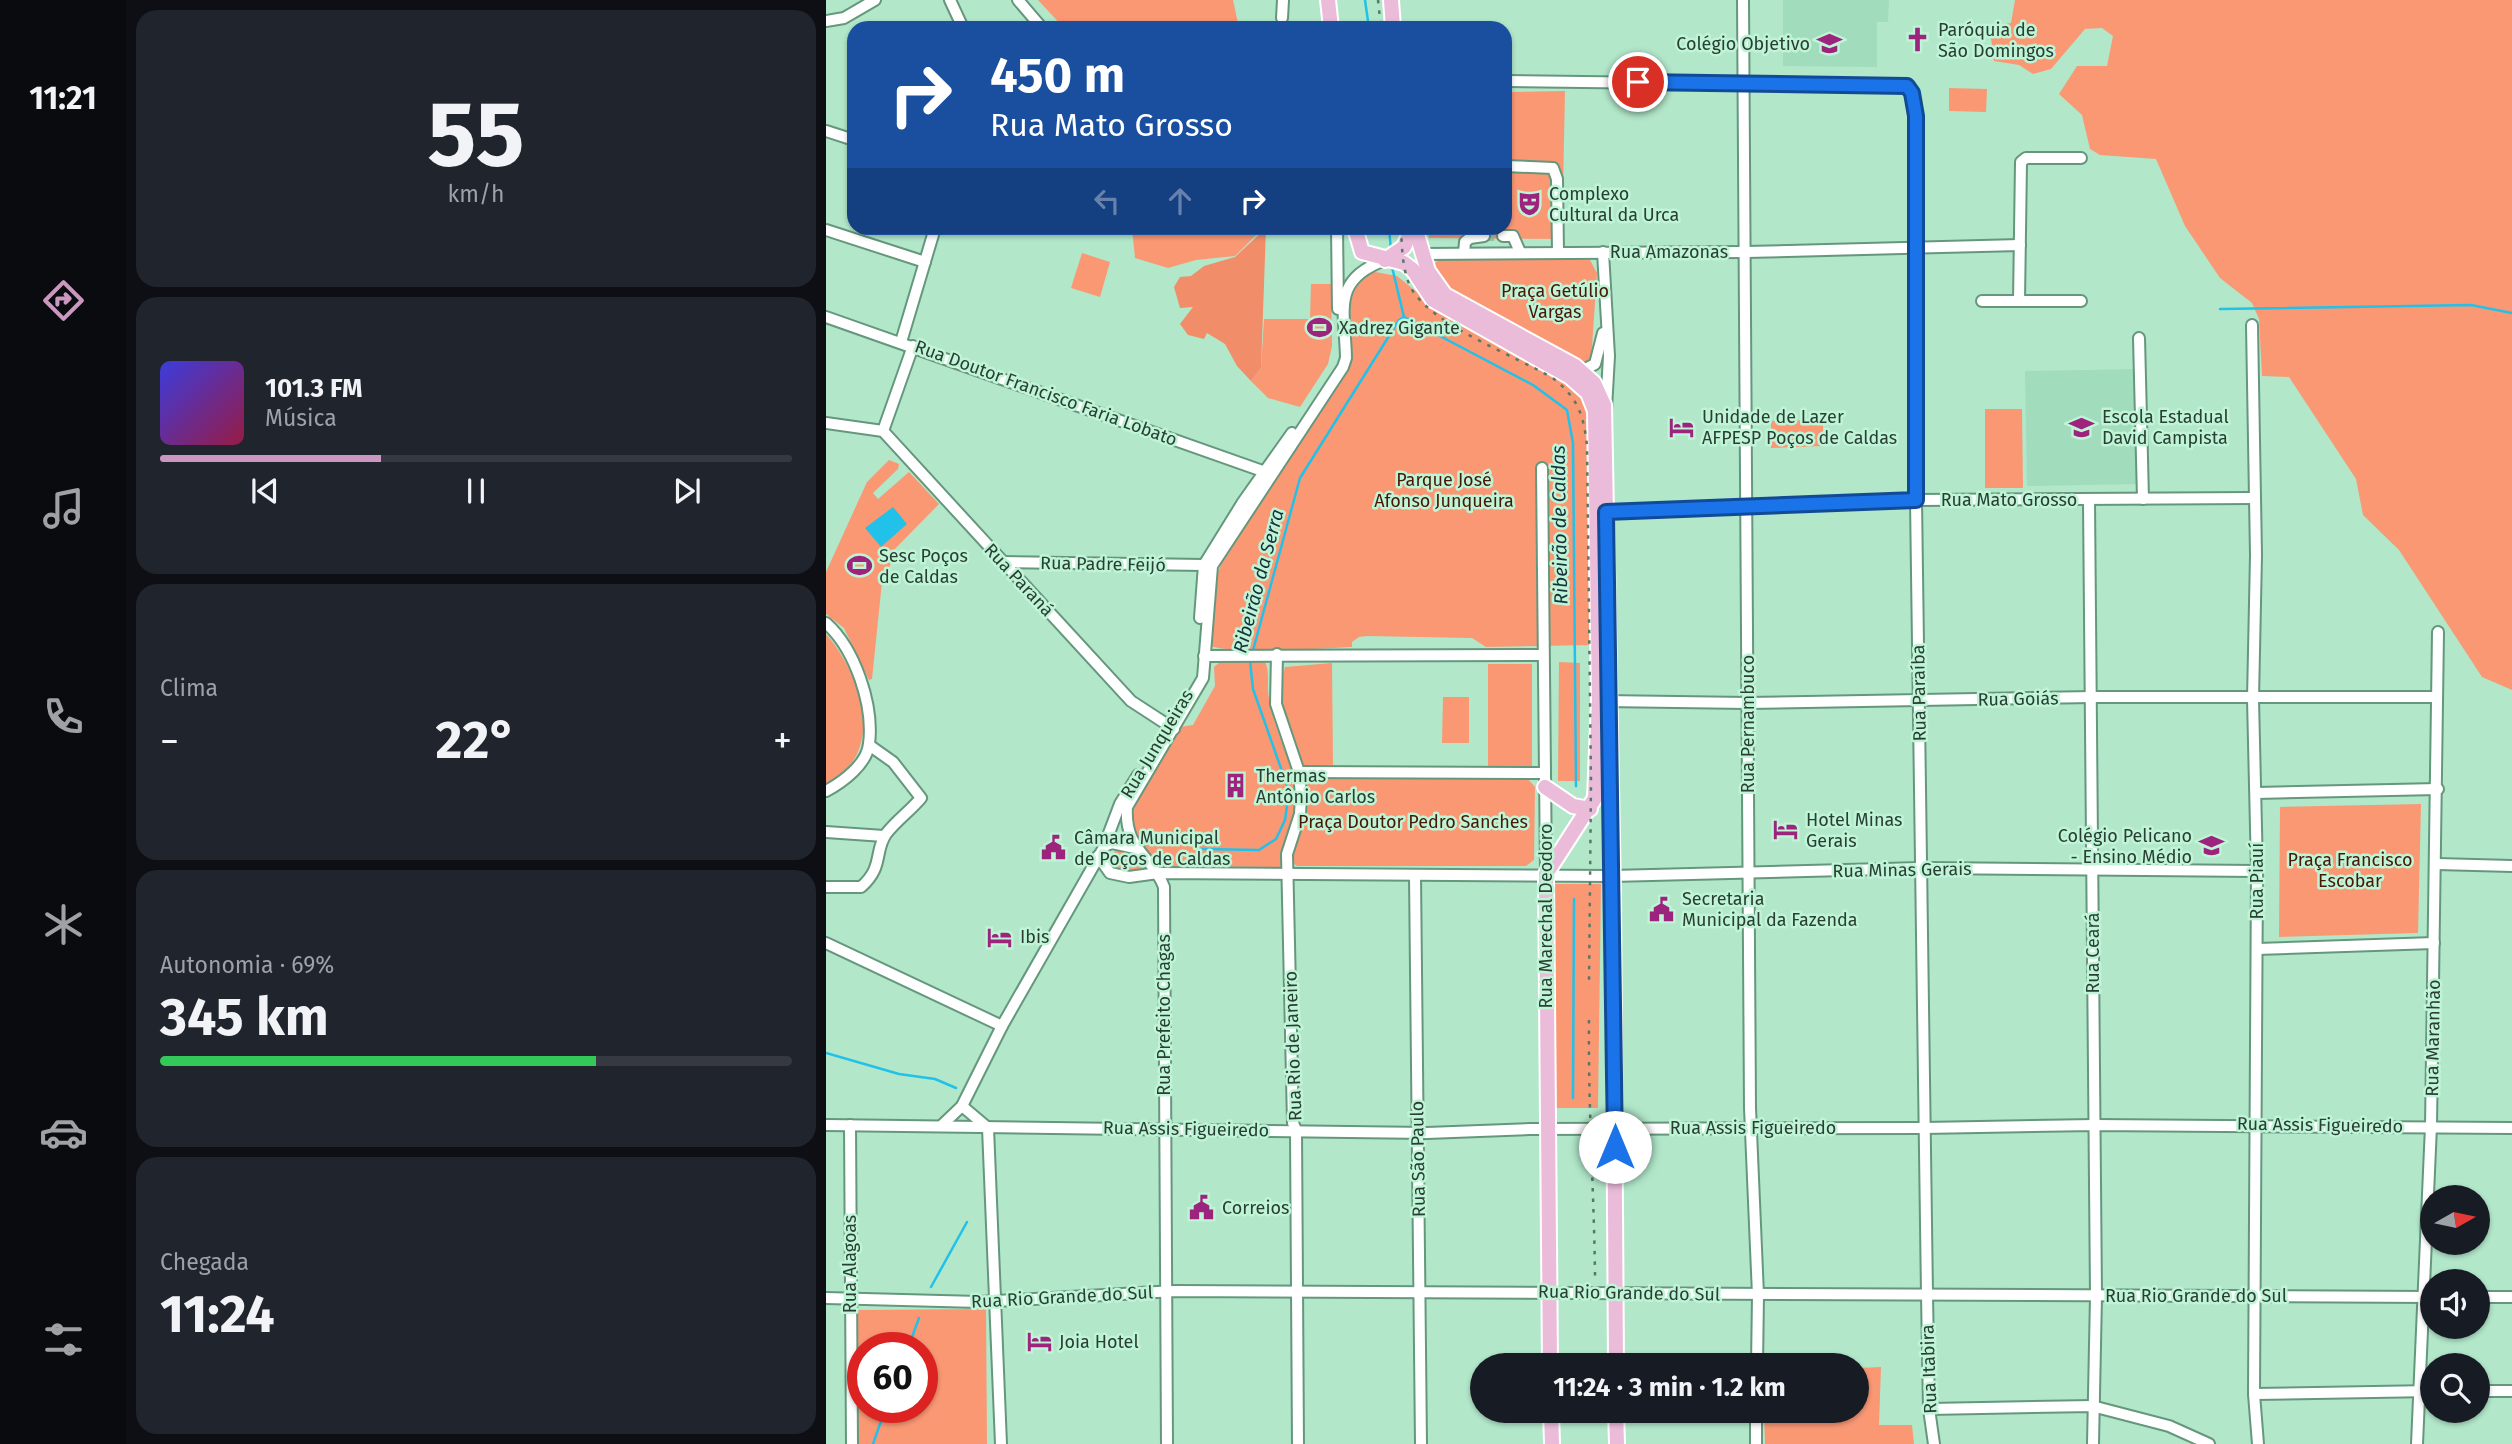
<!DOCTYPE html>
<html lang="pt">
<meta charset="utf-8">
<style>
body{margin:0;font-family:"Fira Sans",sans-serif;background:#20242c;color:#f1f3f6;height:100vh;display:flex;flex-direction:column;font-size:26px;white-space:nowrap}
*{box-sizing:border-box;margin:0}
p{font-size:23px;color:#9ea1a6}
.icon{flex:none;width:38px;height:38px;fill:none;stroke:currentColor;stroke-width:2;stroke-linecap:round;stroke-linejoin:round}
.map{position:relative;flex:1;overflow:hidden}
.side{display:flex;flex-direction:column;gap:10px;padding:10px;background:#0d0f14;width:700px}
.side>*{flex:none}
.banner{position:absolute;left:21px;top:21px;width:665px;height:214px;border-radius:21px;box-shadow:0 2px 5px #0004;background:#1a4fa0;color:#fff;overflow:hidden}
.needle{width:46px;rotate:81deg}
.tools{position:absolute;left:1594px;top:1185px;display:grid;gap:14px}
.tools a{display:grid;place-items:center;width:70px;height:70px;border-radius:50%;background:#171b24;box-shadow:0 2px 5px #0004;font-size:35px}
.speed{position:absolute;left:21px;top:1332px;display:flex;gap:14px;font-size:35px;font-weight:700;text-align:center}
.speed>*{display:grid;place-content:center;width:91px;height:91px;border-radius:50%;background:#171b24;box-shadow:0 2px 5px #0004;line-height:1}
.speed .limit{border:10px solid #d22;background:#fff;color:#111}
.pin{position:absolute;display:grid;place-items:center;width:60px;height:60px;color:#fff;margin:-30px;border:4px solid #fff;border-radius:50%;box-shadow:0 2px 7px #0007}
.me{position:absolute;width:77px;margin:-38px;rotate:0deg;stroke-linejoin:round;filter:drop-shadow(0 0 5px #0008)}
.turn{display:flex;align-items:center;gap:24px;height:147px;padding:0 28px;font-size:32px}
.turn .icon{width:91px;height:91px;stroke-width:2.5}
.turn b{display:block;font-size:49px;line-height:60px}
.lanes{display:flex;align-items:center;height:66px;padding:0 28px;background:#0003;justify-content:center;gap:35px;direction:ltr}
.lanes .off{opacity:.35}
.big{font-size:52px;font-weight:700;line-height:1.1}
.side .card{flex:1;display:flex;flex-direction:column;justify-content:center;gap:10px;min-width:0;padding:0 24px;border-radius:21px;background:#20242c}
.side .dial{align-items:center;gap:0}
.dial b{font-size:91px;line-height:1}
.song{display:flex;align-items:center;gap:21px}
.cover{width:84px;height:84px;border-radius:10px;background:linear-gradient(135deg,hsl(240 70% 55%),hsl(340 70% 35%))}
.played{height:7px;border-radius:4px;background:linear-gradient(90deg,#cb96c0 35%,#363941 35%)}
.keys{display:flex;justify-content:space-around;direction:ltr}
.heat{display:flex;justify-content:space-between;align-items:center;font-size:38px;direction:ltr}
.charge{height:10px;border-radius:5px;background:linear-gradient(90deg,#34c759 69%,#363941 0)}
.trip{position:absolute;left:644px;top:1353px;width:399px;height:70px;border-radius:35px;background:#171b24;box-shadow:0 2px 5px #0004;font-weight:700;line-height:70px;text-align:center}
main{display:flex;flex:1;min-height:0}
.menu{display:flex;flex-direction:column;width:126px;justify-content:space-around;align-items:center;background:#090b0e;color:#9ea1a6}
.menu .icon{width:49px;height:49px}
.menu .on{color:#cb96c0}
.menu b{font-size:32px;color:#f1f3f6}
.map>svg:first-child{display:block}
</style>
<main>
<nav class="menu">
<b>11:21</b>
<svg class="icon on" aria-label="directions" viewBox="0 0 24 24"><path d="M12 3l9 9-9 9-9-9zM9 14v-3h6M13 9l2 2-2 2"/></svg>
<svg class="icon" aria-label="music" viewBox="0 0 24 24"><path d="M9 18V5l10-2v13"/><circle cx="6" cy="18" r="3"/><circle cx="16" cy="16" r="3"/></svg>
<svg class="icon" aria-label="phone" viewBox="0 0 24 24"><path d="M5 4h4l2 5-3 2q2 4 5 5l2-3 5 2v4C11 20 4 13 5 4z"/></svg>
<svg class="icon" aria-label="climate" viewBox="0 0 24 24"><path d="M12 3v18M4 7l16 10M4 17L20 7"/></svg>
<svg class="icon" aria-label="car" viewBox="0 0 24 24"><path d="M5 17H2v-5l4-1 3-4h7l3 4 3 1v5h-3M9 17h6M6 11h13"/><circle cx="7" cy="17" r="2"/><circle cx="17" cy="17" r="2"/></svg>
<svg class="icon" aria-label="filters" viewBox="0 0 24 24"><path d="M4 7h16M4 17h16"/><circle cx="9" cy="7" r="2"/><circle cx="15" cy="17" r="2"/></svg>
</nav>
<section class="side">
<div class="card dial"><b>55</b><p>km/h</p></div>
<div class="card">
<div class="song"><i class="cover"></i><div><b>101.3 FM</b><p>Música</p></div></div>
<div class="played"></div>
<div class="keys"><svg class="icon" aria-label="previous" viewBox="0 0 24 24"><path d="M18 5L8 12l10 7zM5 5v14"/></svg><svg class="icon" aria-label="pause" viewBox="0 0 24 24"><path d="M8 5v14M16 5v14"/></svg><svg class="icon" aria-label="next" viewBox="0 0 24 24"><path d="M6 5l10 7-10 7zM19 5v14"/></svg></div>
</div>
<div class="card"><p>Clima</p>
<div class="heat"><a>−</a><b class="big">22°</b><a>+</a></div>
</div>
<div class="card"><p>Autonomia · 69%</p><b class="big">345 km</b><div class="charge"></div></div>
<div class="card"><p>Chegada</p><b class="big">11:24</b></div>
</section>
<div class="map">
<svg width="1686" height="1444" viewBox="0 0 1686 1444">
<rect width="100%" height="100%" fill="#b2e7ca"/>
<g fill="#a1dcbc">
<path d="M957 0H1063L1062 22H1051V67L957 66Z"/>
<path d="M1311 369 1313 484 1201 486 1199 371Z"/>
</g>
<g fill="#fa9874" fill-rule="evenodd">
<path d="M212 0H407L413 28H238Z"/>
<path d="M1189 0H1686V690L1656 677 1573 550 1537 515 1530 479 1463 377 1436 376 1433 319 1426 303 1394 278 1359 226 1330 159 1274 155 1264 149 1256 115 1233 94 1251 66H1281L1287 36 1276 28 1259 29 1225 69 1207 74 1193 65 1168 61 1165 38 1172 25 1185 23Z"/>
<path d="M1123 88 1161 89 1160 112 1123 111Z"/>
<path d="M739 91 736 239 603 238 602 228H679V92Z"/>
<path d="M306 228H432V233L409 256 370 260 342 268 309 258Z"/>
<path d="M256 253 284 262 274 297 245 288Z"/>
<path d="M614 259 764 260 771 273 765 361 757 362 628 292 611 274 609 263Z"/>
<path d="M544 271 571 276 621 317 720 367 755 392 764 411 767 645 660 647 646 638 541 636 533 637 526 642V647C500 648 399 655 383 645L387 584 399 555 523 366C532 328 510 302 544 271Z"/>
<path d="M485 284H505L506 346 502 364 474 407 442 398 425 381 435 368 438 319H484Z"/>
<path d="M1159 409H1196L1197 488H1159Z"/>
<path d="M997 420V446L945 448V421Z"/>
<path d="M63 460 73 464 72 469 47 493 52 499 83 472 113 504 62 556 66 561 56 582 46 679 43 680 18 628 0 614V572L41 482Z"/>
<path d="M0 634C36 676 62 752 0 785Z"/>
<path d="M438 660C445 671 440 685 443 698 449 737 472 768 470 809 469 830 455 846 455 867L336 866C274 824 326 774 354 727L367 725 389 686 388 667 394 662Z"/>
<path d="M733 662 754 663V781H732Z"/>
<path d="M506 663 507 765H476L452 695 459 667Z"/>
<rect x="662" y="664" width="44" height="103"/>
<path d="M617 697H643V743H616Z"/>
<path d="M483 777 701 778 709 787 708 860 700 866H471L464 861C465 848 471 839 476 828 481 812 479 797 479 781Z"/>
<path d="M1595 804 1592 933 1453 937 1454 807Z"/>
<path d="M290 849 307 853 320 870H291L285 857Z"/>
<path d="M728 884H775L772 1108H729Z"/>
<path d="M160 1309 161 1444H31L32 1310ZM37 1348H96V1407H37Z"/>
<path d="M1055 1367 1053 1425H1086L1088 1444H939L938 1411 1031 1410V1368Z"/>
</g>
<path fill="#f18d68" d="M440 228 435 368 425 381 411 366 399 344 381 333 378 339 362 335 354 324 367 307 354 308 348 287 354 277 365 276 378 266 409 257Z"/>
<path fill="#21c1e9" d="M67 507 81 524 55 547 39 528Z"/>
<g fill="none" stroke-linecap="round" stroke-linejoin="round">
<g stroke="#21c1e9" stroke-width="2.5">
<path d="M539 0 543 28"/>
<path d="M563 228 565 250"/>
<path d="M566 267 578 317"/>
<path d="M1394 309 1645 305 1686 313"/>
<path d="M578 317 707 385 741 410 747 443 750 786"/>
<path d="M426 654 474 478 573 320 578 317"/>
<path d="M375 849 433 850 450 839 459 820 463 791 427 689 424 661"/>
<path d="M0 1053 73 1074 109 1079 130 1088"/>
<path d="M747 1098 748 899"/>
<path d="M105 1287 141 1222"/>
<path d="M82 1348 93 1318"/>
<path d="M47 1444 60 1407"/>
</g>
<path stroke="#97c5ac" stroke-width="10" stroke-dasharray="10 5" stroke-linecap="butt" d="M658 236H677"/>
<defs>
<g id="minor">
<path d="M124 0 137 28"/>
<path d="M192 0 216 28"/>
<path d="M917 0 924 1108 932 1295 931 1365"/>
<path d="M456 18 457 0"/>
<path d="M0 21 18 18 49 0"/>
<path d="M679 81 1081 86 1086 93 1090 116V500L1101 1295 1103 1409 1108 1444"/>
<path d="M0 131 28 140"/>
<path d="M679 166 727 168 731 179 732 252"/>
<path d="M511 228 512 309"/>
<path d="M0 230 99 262"/>
<path d="M677 236H687L694 252"/>
<path d="M777 252 783 356 780 409"/>
<path d="M638 253 639 242 644 238 658 236"/>
<path d="M597 254 920 252 1194 245"/>
<path d="M1156 301H1255"/>
<path d="M1193 301 1195 162 1200 158H1255"/>
<path d="M0 317 445 474"/>
<path d="M1426 325 1430 555 1427 699 1431 871 1428 1394 1432 1444"/>
<path d="M1313 338 1317 499"/>
<path d="M75 342 109 228"/>
<path d="M750 374 769 364 777 333"/>
<path d="M0 423 57 431 305 701 348 729"/>
<path d="M57 431 87 346"/>
<path d="M716 468 720 874"/>
<path d="M1263 501 1270 1296 1267 1444"/>
<path d="M772 512 1090 500 1428 498"/>
<path d="M175 562 378 565"/>
<path d="M374 618 378 565 417 502 466 433"/>
<path d="M0 623C29 649 48 705 43 744 41 764 17 782 0 791"/>
<path d="M451 654 450 704 473 772 475 796 474 814 461 854 467 1123 470 1130 472 1444"/>
<path d="M378 656 716 655"/>
<path d="M778 701 921 703 1267 697H1611"/>
<path d="M473 772 718 773"/>
<path d="M1430 793 1612 789"/>
<path d="M0 832 58 836"/>
<path d="M278 846 286 843 309 848"/>
<path d="M272 856 284 873 303 877 332 873 786 876 1096 868 1431 871"/>
<path d="M1611 864 1686 866"/>
<path d="M589 875 595 1444"/>
<path d="M0 887H35C58 867 48 851 60 834 70 821 84 811 95 798L67 762 43 745"/>
<path d="M0 943 176 1026"/>
<path d="M1431 949 1608 943"/>
<path d="M136 1106 162 1128"/>
<path d="M0 1125 601 1133 704 1129 1098 1128 1268 1125 1686 1128"/>
<path d="M24 1125 26 1444"/>
<path d="M115 1126 136 1106 176 1026 277 849 294 804 312 775"/>
<path d="M162 1128 175 1444"/>
<path d="M1652 1297H1686"/>
<path d="M0 1298 153 1302 349 1291 1606 1297"/>
<path d="M1652 1391H1686"/>
<path d="M1428 1394 1606 1391"/>
<path d="M1103 1409 1266 1406 1343 1426 1383 1444"/>
<path d="M341 1444 338 887C326 855 298 850 301 807L377 678 386 566 517 367 520 358C519 310 505 280 559 260"/>
<path d="M930 1444V1410"/>
<path d="M1591 1444 1605 1126 1612 632"/>
</g>
<g id="major">
<path d="M502 0 505 28"/>
<path d="M565 0 567 28"/>
<path d="M529 228 536 252 578 263 587 270 607 300 744 377 762 393 769 411 773 701 769 798 720 874 724 1365"/>
<path d="M589 228 602 271 619 295 749 366 768 383 778 405 787 892 790 1365"/>
<path d="M559 260 578 247 586 228"/>
<path d="M719 787 747 806 764 809"/>
<path d="M725 1410 726 1444"/>
<path d="M790 1410 791 1444"/>
</g>
</defs>
<use href="#minor" stroke="#65977d" stroke-width="14"/>
<use href="#major" stroke="#fff" stroke-width="18"/>
<use href="#minor" stroke="#fff" stroke-width="10"/>
<use href="#major" stroke="#ebbcda" stroke-width="14"/>
<g stroke="#577866" stroke-width="2.5" stroke-dasharray="3.5 7" stroke-linecap="butt">
<path d="M552 0 555 28"/>
<path d="M575 228C576 247 576 268 584 286 603 325 691 356 728 379 752 398 758 416 761 446L765 783 763 984"/>
<path d="M763 1020C762 1106 768 1190 769 1276"/>
</g>
</g>
<g fill="none" stroke-linecap="round" stroke-linejoin="round">
<defs>
<path id="route" d="M789 1147 780 512 1090 500V116L1086 93 1081 86 812 82"/>
</defs>
<use href="#route" stroke="#114b97" stroke-width="18"/>
<use href="#route" stroke="#1a73e8" stroke-width="12"/>
</g>
<defs>
<symbol id="church-bare" viewBox="-9 -9 18 18"><path d="M-1.2-6h2.4v3.5h3.3v2.4h-3.3V6h-2.4V-.1h-3.3v-2.4h3.3Z" fill="#9c247d" stroke="#bff4d7" stroke-width="2.5" paint-order="stroke"/></symbol>
<symbol id="school-bare" viewBox="-9 -9 18 18"><path d="M0-5L7-2L0 1L-7-2ZM-4 1L0 2.5L4 1V4Q0 6-4 4Z" fill="#9c247d" stroke="#bff4d7" stroke-width="2.5" paint-order="stroke"/></symbol>
<symbol id="theatre-bare" viewBox="-9 -9 18 18"><path d="M-5-5.5Q0-4 5-5.5V0Q5 5 0 6Q-5 5-5 0ZM-3.3-2.5H-1v1.5H-3.3ZM1-2.5H3.3v1.5H1ZM-2.8 1Q0 5.5 2.8 1Z" fill="#9c247d" stroke="#bff4d7" stroke-width="2.5" paint-order="stroke"/></symbol>
<symbol id="stadium-bare" viewBox="-9 -9 18 18"><path d="M0-5a6.5 5 0 1 0 0 10a6.5 5 0 1 0 0-10ZM-3.5-1.8h7v3.6h-7Z" fill="#9c247d" stroke="#bff4d7" stroke-width="2.5" paint-order="stroke"/></symbol>
<symbol id="hotel-bare" viewBox="-9 -9 18 18"><path d="M-6-4.5h1.5V1H6V5H4.5V3h-9V5H-6ZM-4 0a1.8 1.8 0 1 1 3.6 0ZM.5 0V-2.5h3Q6-2.5 6 0Z" fill="#9c247d" stroke="#bff4d7" stroke-width="2.5" paint-order="stroke"/></symbol>
<symbol id="building-bare" viewBox="-9 -9 18 18"><path d="M-4-6H4V6H1V3H-1V6H-4ZM-2.5-4.3h1.7v1.8h-1.7ZM.8-4.3h1.7v1.8H.8ZM-2.5-1h1.7V.8h-1.7ZM.8-1h1.7V.8H.8Z" fill="#9c247d" stroke="#bff4d7" stroke-width="2.5" paint-order="stroke"/></symbol>
<symbol id="civic-bare" viewBox="-9 -9 18 18"><path d="M-.6-6.5H3V-4.5H.6V-3L4-1V1h2V6H-6V1h2V-1L-.6-3ZM-1.2 2.5V6h2.4V2.5Z" fill="#9c247d" stroke="#bff4d7" stroke-width="2.5" paint-order="stroke"/></symbol>
</defs>
<g fill-rule="evenodd">
<use href="#church-bare" x="1074" y="22" width="35" height="35"/>
<use href="#school-bare" x="986" y="26" width="35" height="35"/>
<use href="#theatre-bare" x="686" y="186" width="35" height="35"/>
<use href="#stadium-bare" x="476" y="310" width="35" height="35"/>
<use href="#hotel-bare" x="838" y="410" width="35" height="35"/>
<use href="#school-bare" x="1238" y="410" width="35" height="35"/>
<use href="#stadium-bare" x="16" y="548" width="35" height="35"/>
<use href="#building-bare" x="392" y="768" width="35" height="35"/>
<use href="#hotel-bare" x="942" y="812" width="35" height="35"/>
<use href="#school-bare" x="1368" y="828" width="35" height="35"/>
<use href="#civic-bare" x="210" y="830" width="35" height="35"/>
<use href="#civic-bare" x="818" y="892" width="35" height="35"/>
<use href="#hotel-bare" x="156" y="920" width="35" height="35"/>
<use href="#civic-bare" x="358" y="1190" width="35" height="35"/>
<use href="#hotel-bare" x="196" y="1324" width="35" height="35"/>
</g>
<g text-anchor="middle" stroke-width="5" stroke-linejoin="round" paint-order="stroke">
<g font-size="18" fill="#293f33" stroke="#bff4d7" text-anchor="start">
<text x="1112" y="36">Paróquia de<tspan x="1112" dy="21">São Domingos</tspan></text>
<text x="984" y="50" text-anchor="end">Colégio Objetivo</text>
<text x="723" y="200">Complexo<tspan x="723" dy="21">Cultural da Urca</tspan></text>
<text x="513" y="334">Xadrez Gigante</text>
<text x="876" y="423">Unidade de Lazer<tspan x="876" dy="21">AFPESP Poços de Caldas</tspan></text>
<text x="1276" y="423">Escola Estadual<tspan x="1276" dy="21">David Campista</tspan></text>
<text x="53" y="562">Sesc Poços<tspan x="53" dy="21">de Caldas</tspan></text>
<text x="430" y="782">Thermas<tspan x="430" dy="21">Antônio Carlos</tspan></text>
<text x="980" y="826">Hotel Minas<tspan x="980" dy="21">Gerais</tspan></text>
<text x="1366" y="842" text-anchor="end">Colégio Pelicano<tspan x="1366" dy="21">- Ensino Médio</tspan></text>
<text x="248" y="844">Câmara Municipal<tspan x="248" dy="21">de Poços de Caldas</tspan></text>
<text x="856" y="905">Secretaria<tspan x="856" dy="21">Municipal da Fazenda</tspan></text>
<text x="194" y="943">Ibis</text>
<text x="396" y="1214">Correios</text>
<text x="233" y="1348">Joia Hotel</text>
</g>
<g font-size="18" fill="#293f33" stroke="#bff4d7">
<text x="843" y="258">Rua Amazonas</text>
<text transform="translate(220 393) rotate(20)" y="6">Rua Doutor Francisco Faria Lobato</text>
<text x="1183" y="506">Rua Mato Grosso</text>
<text transform="translate(277 564) rotate(1)" y="6">Rua Padre Feijó</text>
<text transform="translate(193 580) rotate(47)" y="6">Rua Paraná</text>
<text transform="translate(1093 693) rotate(-91)" y="6">Rua Paraíba</text>
<text transform="translate(1192 699) rotate(-1)" y="6">Rua Goiás</text>
<text transform="translate(922 724) rotate(-90)" y="6">Rua Pernambuco</text>
<text transform="translate(331 744) rotate(-59)" y="6">Rua Junqueiras</text>
<text transform="translate(1076 870) rotate(-1)" y="6">Rua Minas Gerais</text>
<text transform="translate(1431 881) rotate(-90)" y="6">Rua Piauí</text>
<text transform="translate(720 916) rotate(-90)" y="6">Rua Marechal Deodoro</text>
<text transform="translate(1267 953) rotate(-90)" y="6">Rua Ceará</text>
<text transform="translate(338 1015) rotate(-90)" y="6">Rua Prefeito Chagas</text>
<text transform="translate(1607 1038) rotate(-89)" y="6">Rua Maranhão</text>
<text transform="translate(467 1046) rotate(-92)" y="6">Rua Rio de Janeiro</text>
<text transform="translate(1494 1125) rotate(1)" y="6">Rua Assis Figueiredo</text>
<text x="927" y="1134">Rua Assis Figueiredo</text>
<text transform="translate(360 1129) rotate(1)" y="6">Rua Assis Figueiredo</text>
<text transform="translate(592 1159) rotate(-91)" y="6">Rua São Paulo</text>
<text transform="translate(24 1264) rotate(-90)" y="6">Rua Alagoas</text>
<text transform="translate(803 1293) rotate(1)" y="6">Rua Rio Grande do Sul</text>
<text x="1370" y="1302">Rua Rio Grande do Sul</text>
<text transform="translate(236 1297) rotate(-3)" y="6">Rua Rio Grande do Sul</text>
<text transform="translate(1103 1369) rotate(-92)" y="6">Rua Itabira</text>
</g>
<g font-size="18" fill="#471805" stroke="#bff4d7">
<text x="729" y="297">Praça Getúlio<tspan x="729" dy="21">Vargas</tspan></text>
<text x="618" y="486">Parque José<tspan x="618" dy="21">Afonso Junqueira</tspan></text>
<text x="587" y="828">Praça Doutor Pedro Sanches</text>
<text x="1524" y="866">Praça Francisco<tspan x="1524" dy="21">Escobar</tspan></text>
</g>
<g font-size="19" font-style="italic" fill="#15323c" stroke="#bff4d7">
<text transform="translate(733 525) rotate(-91)" y="7">Ribeirão de Caldas</text>
<text transform="translate(432 581) rotate(-75)" y="7">Ribeirão da Serra</text>
</g>
</g>
</svg>
<div class="tools">
<a><svg class="needle" viewBox="-14 -14 28 28"><path d="M0-13l5 13h-10z" fill="#e53935"/><path d="M0 13l5-13h-10z" fill="#9ea1a6"/></svg></a>
<a><svg class="icon" aria-label="sound" viewBox="0 0 24 24"><path d="M4 9h4l5-4v14l-5-4H4zM17 9q2 3 0 6"/></svg></a>
<a><svg class="icon" aria-label="search" viewBox="0 0 24 24"><circle cx="10" cy="10" r="6"/><path d="M15 15l6 6"/></svg></a>
</div>
<div class="speed"><div class="limit">60</div></div>
<div class="pin" style="left:812px;top:82px;background:#d93025"><svg class="icon" aria-label="arrive" viewBox="0 0 24 24"><path d="M6 21V4h12l-3 4 3 4H6"/></svg></div>
<svg class="me" style="left:789px;top:1147px" viewBox="-20 -20 40 40"><circle r="19" fill="#fff"/><path d="M0-13L10 11 0 6-10 11z" fill="#1a73e8"/></svg>
<div class="trip">11:24 · 3 min · 1.2 km</div>
<div class="banner">
<div class="turn"><svg class="icon" aria-label="right" viewBox="0 0 24 24"><path d="M7 20v-9h11M14 6l5 5-5 5"/></svg><div><b>450 m</b>Rua Mato Grosso</div></div>
<div class="lanes"><svg class="icon off" aria-label="left" viewBox="0 0 24 24"><path d="M17 20v-9H6M10 6l-5 5 5 5"/></svg><svg class="icon off" aria-label="ahead" viewBox="0 0 24 24"><path d="M12 20V5M6 11l6-6 6 6"/></svg><svg class="icon" aria-label="right" viewBox="0 0 24 24"><path d="M7 20v-9h11M14 6l5 5-5 5"/></svg></div>
</div>
</div>
</main>
